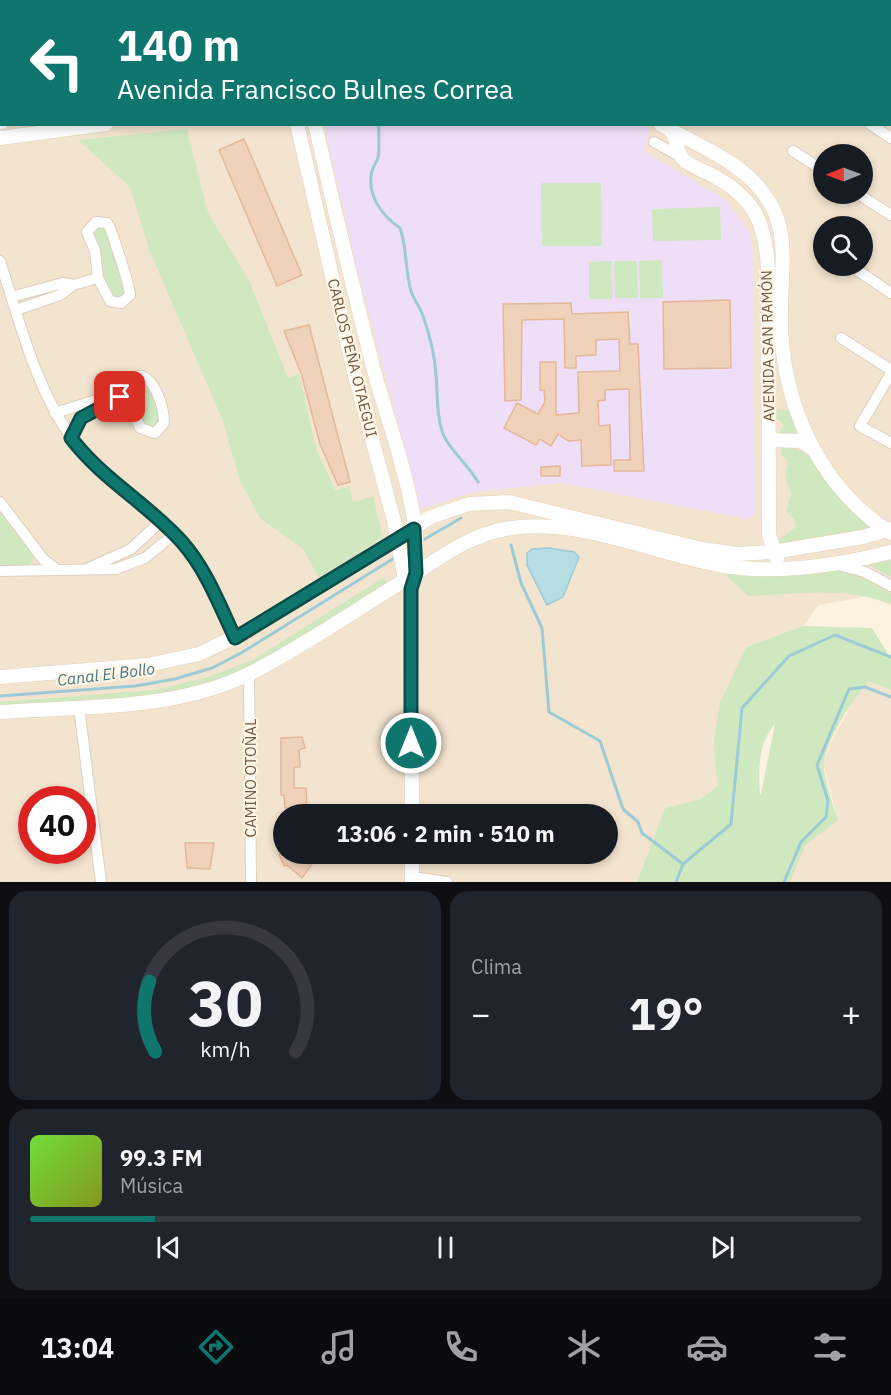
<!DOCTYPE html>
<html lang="es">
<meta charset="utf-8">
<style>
body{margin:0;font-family:"IBM Plex Sans",sans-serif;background:#20242c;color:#f1f3f6;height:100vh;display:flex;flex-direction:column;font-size:22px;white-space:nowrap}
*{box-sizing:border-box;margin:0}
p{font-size:20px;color:#9ea1a6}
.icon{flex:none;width:33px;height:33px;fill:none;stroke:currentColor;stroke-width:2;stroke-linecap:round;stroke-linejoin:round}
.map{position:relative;height:882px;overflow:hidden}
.drawer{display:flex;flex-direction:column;gap:9px;padding:9px;background:#0d0f14;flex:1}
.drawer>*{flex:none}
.hud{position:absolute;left:0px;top:0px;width:891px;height:126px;box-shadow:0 3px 9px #0003;background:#0f766e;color:#fff;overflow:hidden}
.needle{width:39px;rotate:269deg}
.fabs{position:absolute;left:813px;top:144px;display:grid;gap:12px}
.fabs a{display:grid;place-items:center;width:60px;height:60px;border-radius:50%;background:#171b24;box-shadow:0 3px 9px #0003;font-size:30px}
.speed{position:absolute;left:18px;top:786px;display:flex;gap:12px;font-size:30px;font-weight:700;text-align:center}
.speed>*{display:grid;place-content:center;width:78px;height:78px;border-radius:50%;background:#171b24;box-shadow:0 3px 9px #0003;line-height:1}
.speed .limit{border:9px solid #d22;background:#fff;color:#111}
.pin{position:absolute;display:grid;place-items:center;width:51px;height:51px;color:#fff;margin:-26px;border-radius:12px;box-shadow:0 3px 9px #0006}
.me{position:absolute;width:66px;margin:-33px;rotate:0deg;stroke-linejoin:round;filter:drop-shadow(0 0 4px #0008)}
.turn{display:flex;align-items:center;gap:21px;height:126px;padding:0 18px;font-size:27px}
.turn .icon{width:78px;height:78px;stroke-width:2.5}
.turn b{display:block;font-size:42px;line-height:51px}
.big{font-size:45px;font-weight:800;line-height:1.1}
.drawer .widget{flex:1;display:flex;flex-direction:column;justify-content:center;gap:9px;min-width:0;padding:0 21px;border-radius:18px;background:#20242c}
.drawer .dial{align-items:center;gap:0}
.dial svg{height:156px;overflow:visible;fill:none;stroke:#363941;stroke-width:7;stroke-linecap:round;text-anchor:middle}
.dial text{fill:#f1f3f6;stroke:none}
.song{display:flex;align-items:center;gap:18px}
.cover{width:72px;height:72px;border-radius:9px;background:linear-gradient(135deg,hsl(100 70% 55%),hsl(70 70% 35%))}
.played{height:6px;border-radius:3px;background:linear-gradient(90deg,#0f766e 15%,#363941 15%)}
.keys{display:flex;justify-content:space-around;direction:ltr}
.heat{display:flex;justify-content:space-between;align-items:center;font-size:33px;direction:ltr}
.drawer .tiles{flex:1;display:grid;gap:9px;grid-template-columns:1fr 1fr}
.widget:last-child{grid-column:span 2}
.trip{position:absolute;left:273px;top:804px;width:345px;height:60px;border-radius:30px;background:#171b24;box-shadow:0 3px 9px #0003;font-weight:800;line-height:60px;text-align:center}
.menu{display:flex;height:96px;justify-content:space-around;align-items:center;background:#090b0e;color:#9ea1a6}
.menu .icon{width:42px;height:42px}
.menu .active{color:#0f766e}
.menu b{font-size:27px;color:#f1f3f6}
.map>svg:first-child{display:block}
</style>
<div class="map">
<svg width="891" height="882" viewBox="0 0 891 882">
<rect width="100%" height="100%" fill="#fcf2e1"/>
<g fill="#f3e4cf" fill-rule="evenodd">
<path d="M0 0H891V605L869 596 819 605 803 626 746 647 713 747 719 786 701 799 665 808 637 882H0ZM2 2H890V124H2ZM824 154H862V194H824ZM824 226H862V266H824ZM32 800H82V850H32ZM284 814H608V854H284Z"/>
<path d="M891 659V882H790L805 846 838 820 823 763 834 736 856 697 878 670Z"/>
</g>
<path fill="#efdef8" d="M642 124 649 129 644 151 726 200 749 232 753 252 755 515 747 519 561 483 473 492 421 509 357 269 324 125Z"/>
<g fill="#cfe8c0" fill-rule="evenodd">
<path d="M187 129 208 213 249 280 288 378 299 374 316 448 335 490 349 487 353 502 373 496 383 537 319 578 303 549 260 518 240 481 223 421 150 252 130 187 78 140Z"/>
<path d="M541 183H601L602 246H542Z"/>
<path d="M720 207 721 240 653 241 652 209Z"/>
<path d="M96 227H102L107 232C109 254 124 275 127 294L114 300 102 282 91 231Z"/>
<path d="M662 260 663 298H640L639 261Z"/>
<path d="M612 261V299H589V262Z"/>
<path d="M614 261H637L638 298H615Z"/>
<path d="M133 380 148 382 162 416 158 429 143 426 123 396 125 384Z"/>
<path d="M773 409 790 410 797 426 794 427 797 435H778L783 426 780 420 773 419Z"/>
<path d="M781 447H793L811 457 870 529 780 548 779 540 796 527 794 519 786 512 791 494 785 477 788 461 782 455Z"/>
<path d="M0 509 35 556 30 565H0Z"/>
<path d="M891 556V577L871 566 870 563Z"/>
<path d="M837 569 855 572 891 593V604C846 586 795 594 748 596L725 574 773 575Z"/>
<path d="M384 577 387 585 244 674 176 695 0 709V702L155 690 208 677 253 660Z"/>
<path d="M803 626 872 628 891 659V690L869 681C852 702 829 734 824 762 822 774 834 807 838 820L805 846 790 882H637L665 808 701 799 718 786 713 747 720 703 746 647ZM775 724 761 794 760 795C758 771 758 743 775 724Z"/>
</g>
<path fill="#b6dce4" stroke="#9ccbd6" stroke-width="1.5" d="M549 548 574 552 579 557 563 597 547 605 527 565V553L532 549Z"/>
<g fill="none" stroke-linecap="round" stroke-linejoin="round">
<g stroke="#9ccbd6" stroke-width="3">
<path d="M371 0V2"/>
<path d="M379 124C378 135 380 148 378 158 376 163 373 167 372 171 366 194 382 216 400 228 407 248 405 270 411 291 414 300 420 307 423 316 429 333 435 356 436 375 438 395 436 414 443 434 450 451 468 464 478 482"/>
<path d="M420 542 461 518"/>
<path d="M511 545 521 583 542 628 549 712 600 741 623 809 638 822 642 833 683 864"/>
<path d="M0 696 135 686 175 679 212 668 241 653 396 557"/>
<path d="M676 882 683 864 731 824 742 708 789 656 835 635 891 657"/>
<path d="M784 882 801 842 826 817 828 801 817 765 849 689 865 687 891 697"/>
</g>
</g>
<g fill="#f0d1b9" stroke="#e3b899" stroke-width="1.5">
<path d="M244 139 302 275 277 286 219 150Z"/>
<path d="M730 300 731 368 664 369 663 302Z"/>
<path d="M571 303 572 314 628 312 630 344H638L644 471H614V460H630L629 389 605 390V400L598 401 599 426 610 425 611 465 582 466 581 440 568 441 558 434 551 446 540 439 536 445 504 428 517 403 538 414 545 402 544 390H540V362H556V415L579 413 578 372 620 371 619 339 596 340V355L576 356V368H565L564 319 522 320 521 400 505 401 503 304Z"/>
<path d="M309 325 350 482 338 485 320 444 301 373 284 331Z"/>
<path d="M560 466V476H541V467Z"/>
<path d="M302 737 305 748 299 750 300 767H294V788H306L307 807 285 808 284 795H281V738Z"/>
<path d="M185 843H214L210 869 187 868Z"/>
<path d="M279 854H294L312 864 302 878 287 865 284 866Z"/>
</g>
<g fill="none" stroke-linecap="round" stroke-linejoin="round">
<defs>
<g id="street">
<path d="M16 0V2"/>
<path d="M108 0 109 2"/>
<path d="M192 0V2"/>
<path d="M381 0V2"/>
<path d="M636 0V2"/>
<path d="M657 2V0"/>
<path d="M870 124 891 138"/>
<path d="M654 142 681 157"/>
<path d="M793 151 824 171"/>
<path d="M858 194 891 215"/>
<path d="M96 222 107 223 110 228C114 239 130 286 130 295L121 303 110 301 98 278 95 251 87 232Z"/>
<path d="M821 245 824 247"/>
<path d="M0 261C19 319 35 387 71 437 101 480 149 504 183 543 206 570 220 606 235 638"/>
<path d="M851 266 891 293"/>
<path d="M11 297 63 283 73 285 98 278"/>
<path d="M16 310 60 295 73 285"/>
<path d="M841 338 891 370"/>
<path d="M891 373 860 426 891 443"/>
<path d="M141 376C156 380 164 408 164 423L155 433 140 428 131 404 120 397C118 382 126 377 141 376Z"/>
<path d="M55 413 93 401 106 403"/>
<path d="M71 438 81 418 120 397"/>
<path d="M0 502 43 559 56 569"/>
<path d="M838 565 865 572 891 586"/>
<path d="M91 567 131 549 160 522"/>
<path d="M0 571 116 569 145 558 174 534"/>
<path d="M249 674 251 882"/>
<path d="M79 707 101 882"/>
<path d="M412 877 447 882"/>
</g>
<g id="secondary">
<path d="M279 0V2"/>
<path d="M294 0 295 2"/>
<path d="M0 122H2"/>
<path d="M297 124 354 372 394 521 405 580 408 585"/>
<path d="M315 124C333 204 352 284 372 363 387 425 432 528 411 589L412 814"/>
<path d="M660 124C698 146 747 163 770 203 789 234 781 275 781 310 779 397 816 485 891 533"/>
<path d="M672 132C677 140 677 151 682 158 687 165 702 170 710 174 754 197 766 222 768 270L769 535 777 559"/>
<path d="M0 138 106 124"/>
<path d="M769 440 801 441 812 448"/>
<path d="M0 677 148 665 199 654 253 628 431 517 469 504 509 502 702 549 737 554 773 552 863 537 891 529"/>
<path d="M0 712C83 706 175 711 251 673 304 646 354 611 405 580 437 560 467 536 505 529 576 516 649 552 718 565 776 575 834 566 891 552"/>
<path d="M412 854V882"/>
</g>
</defs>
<use href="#street" stroke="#dfcebd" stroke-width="12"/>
<use href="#secondary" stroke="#e4d0bb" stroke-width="15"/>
<use href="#street" stroke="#fff" stroke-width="10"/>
<use href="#secondary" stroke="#fff" stroke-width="14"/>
</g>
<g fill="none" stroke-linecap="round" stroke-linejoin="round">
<defs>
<path id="route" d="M120 397 81 418 71 438C102 479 148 504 182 542 206 569 220 606 235 638L414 529 416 573 411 589V743"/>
</defs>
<use href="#route" stroke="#0a4d48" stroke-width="15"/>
<use href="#route" stroke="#0f766e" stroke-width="10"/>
</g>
<g text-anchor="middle" stroke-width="4.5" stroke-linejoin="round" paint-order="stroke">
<g font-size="15" fill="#725948" stroke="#fff6e6">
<text transform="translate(768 346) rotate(-91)" y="5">AVENIDA SAN RAMÓN</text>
<text transform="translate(352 358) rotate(76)" y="5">CARLOS PEÑA OTAEGUI</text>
<text transform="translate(251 778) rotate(-90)" y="5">CAMINO OTOÑAL</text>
</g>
<g font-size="16" font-style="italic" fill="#427885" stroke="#fff6e6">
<text transform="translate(106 674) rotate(-7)" y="6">Canal El Bollo</text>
</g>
</g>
</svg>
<div class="fabs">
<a><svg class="needle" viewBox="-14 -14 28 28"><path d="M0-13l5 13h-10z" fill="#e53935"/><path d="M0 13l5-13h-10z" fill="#9ea1a6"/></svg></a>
<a><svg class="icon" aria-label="search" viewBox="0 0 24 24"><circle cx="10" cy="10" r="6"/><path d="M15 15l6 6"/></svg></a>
</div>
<div class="speed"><div class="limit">40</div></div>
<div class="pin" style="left:120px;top:397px;background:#d93025"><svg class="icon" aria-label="arrive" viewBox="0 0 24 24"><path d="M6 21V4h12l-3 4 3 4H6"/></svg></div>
<svg class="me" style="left:411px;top:743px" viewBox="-20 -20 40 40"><circle r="17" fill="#0f766e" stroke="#fff" stroke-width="3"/><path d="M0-11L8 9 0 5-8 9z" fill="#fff"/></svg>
<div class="trip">13:06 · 2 min · 510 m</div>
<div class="hud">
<div class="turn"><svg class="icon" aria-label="left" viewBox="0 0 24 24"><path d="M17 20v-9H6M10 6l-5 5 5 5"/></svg><div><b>140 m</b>Avenida Francisco Bulnes Correa</div></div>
</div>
</div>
<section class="drawer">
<div class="tiles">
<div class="widget dial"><svg viewBox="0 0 100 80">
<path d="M14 69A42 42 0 1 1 86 69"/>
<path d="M14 69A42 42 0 0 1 11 33" stroke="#0f766e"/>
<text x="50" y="56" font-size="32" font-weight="700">30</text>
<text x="50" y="72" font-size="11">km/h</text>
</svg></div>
<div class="widget"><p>Clima</p>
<div class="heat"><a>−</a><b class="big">19°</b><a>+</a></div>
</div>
<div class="widget">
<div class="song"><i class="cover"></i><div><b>99.3 FM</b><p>Música</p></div></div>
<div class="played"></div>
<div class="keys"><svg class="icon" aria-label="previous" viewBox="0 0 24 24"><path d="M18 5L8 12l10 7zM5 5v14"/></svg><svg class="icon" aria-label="pause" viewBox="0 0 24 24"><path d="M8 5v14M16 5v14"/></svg><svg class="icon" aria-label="next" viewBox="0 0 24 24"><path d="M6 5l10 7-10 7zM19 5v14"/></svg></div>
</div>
</div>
</section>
<nav class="menu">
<b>13:04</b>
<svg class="icon active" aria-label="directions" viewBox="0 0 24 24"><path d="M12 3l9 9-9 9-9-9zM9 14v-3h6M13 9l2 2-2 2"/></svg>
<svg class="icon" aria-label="music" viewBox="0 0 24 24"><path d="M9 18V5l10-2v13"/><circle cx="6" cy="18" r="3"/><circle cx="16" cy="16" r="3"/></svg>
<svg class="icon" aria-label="phone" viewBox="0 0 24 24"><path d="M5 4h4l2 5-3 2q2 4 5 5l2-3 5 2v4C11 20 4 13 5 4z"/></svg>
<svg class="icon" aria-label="climate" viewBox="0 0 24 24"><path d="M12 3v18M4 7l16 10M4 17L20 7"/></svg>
<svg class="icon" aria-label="car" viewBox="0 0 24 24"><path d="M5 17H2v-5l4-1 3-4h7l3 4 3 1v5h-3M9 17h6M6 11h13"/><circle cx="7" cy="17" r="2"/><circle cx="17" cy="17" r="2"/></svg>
<svg class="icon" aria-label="filters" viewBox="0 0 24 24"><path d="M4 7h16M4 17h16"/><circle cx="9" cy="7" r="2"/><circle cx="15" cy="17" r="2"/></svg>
</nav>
